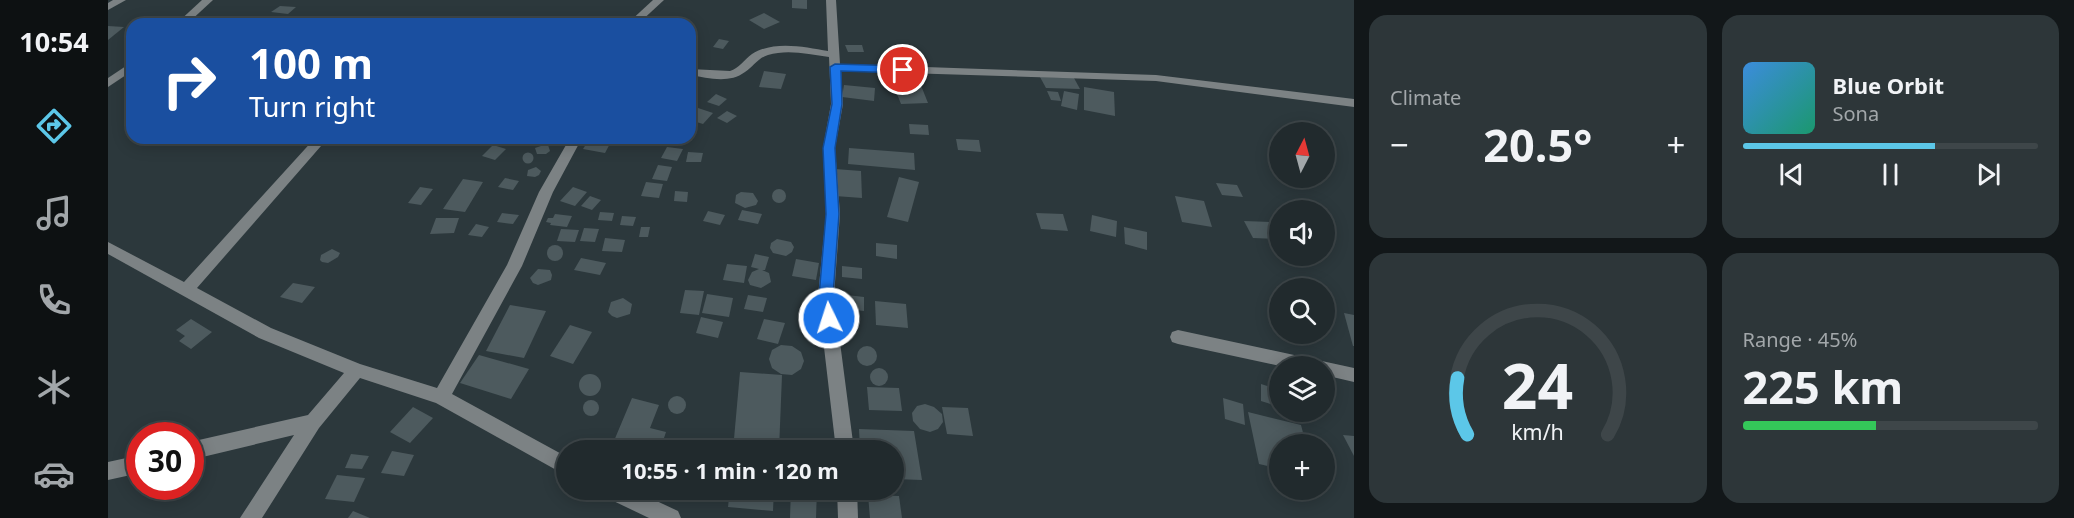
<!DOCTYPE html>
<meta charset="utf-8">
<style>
body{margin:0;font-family:"Noto Sans",sans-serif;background:#2d3639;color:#f1f3f6;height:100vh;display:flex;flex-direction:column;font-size:22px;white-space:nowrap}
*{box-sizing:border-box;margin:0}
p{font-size:20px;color:#a2a7aa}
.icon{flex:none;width:33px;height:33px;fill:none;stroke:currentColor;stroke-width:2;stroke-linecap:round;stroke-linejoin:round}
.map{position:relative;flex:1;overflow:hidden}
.side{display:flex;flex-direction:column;gap:15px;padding:15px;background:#121719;width:720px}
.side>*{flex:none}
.hud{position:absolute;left:18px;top:18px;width:570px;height:126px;border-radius:18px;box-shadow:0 3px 15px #0003,0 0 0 2px #3e4649;background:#1a4fa0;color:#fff;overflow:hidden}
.needle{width:39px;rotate:6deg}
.controls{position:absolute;left:1161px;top:122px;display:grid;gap:12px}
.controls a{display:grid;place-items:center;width:66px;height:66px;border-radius:50%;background:#212a2d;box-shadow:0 3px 15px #0003,0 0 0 2px #3e4649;font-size:30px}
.speed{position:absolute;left:18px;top:422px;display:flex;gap:12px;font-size:30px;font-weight:700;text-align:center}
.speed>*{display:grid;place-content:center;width:78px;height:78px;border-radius:50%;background:#212a2d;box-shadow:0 3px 15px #0003,0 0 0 2px #3e4649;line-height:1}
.speed .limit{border:9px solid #d22;background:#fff;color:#111}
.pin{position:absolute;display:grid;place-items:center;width:51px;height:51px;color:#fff;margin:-26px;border:3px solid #fff;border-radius:50%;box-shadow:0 2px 6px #0007}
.me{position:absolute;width:66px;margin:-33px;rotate:356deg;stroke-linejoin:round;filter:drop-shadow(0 0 4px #0008)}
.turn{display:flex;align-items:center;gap:21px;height:126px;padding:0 24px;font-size:27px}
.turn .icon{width:78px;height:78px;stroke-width:2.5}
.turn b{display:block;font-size:42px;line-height:51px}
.big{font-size:45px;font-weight:700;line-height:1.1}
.side .widget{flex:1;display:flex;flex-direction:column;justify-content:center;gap:9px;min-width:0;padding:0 21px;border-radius:18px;background:#2d3639}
.side .dial{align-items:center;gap:0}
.dial svg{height:156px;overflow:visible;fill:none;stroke:#3e4649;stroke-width:7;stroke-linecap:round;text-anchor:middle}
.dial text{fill:#f1f3f6;stroke:none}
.song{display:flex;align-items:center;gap:18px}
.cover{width:72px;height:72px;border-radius:9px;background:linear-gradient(135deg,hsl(210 70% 55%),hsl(160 70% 35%))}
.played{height:6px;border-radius:3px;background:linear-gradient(90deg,#5cc7e8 65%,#3e4649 65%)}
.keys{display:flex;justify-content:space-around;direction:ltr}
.heat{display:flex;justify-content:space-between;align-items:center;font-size:33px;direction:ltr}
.charge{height:9px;border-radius:4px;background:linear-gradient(90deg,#34c759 45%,#3e4649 0)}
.side .tiles{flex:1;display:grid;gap:15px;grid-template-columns:repeat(2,1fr)}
.trip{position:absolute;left:448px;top:440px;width:348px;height:60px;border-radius:30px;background:#212a2d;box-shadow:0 3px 15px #0003,0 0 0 2px #3e4649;font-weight:700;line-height:60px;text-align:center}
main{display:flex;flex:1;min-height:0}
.tab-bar{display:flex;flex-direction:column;width:108px;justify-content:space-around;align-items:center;background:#0d1112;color:#a2a7aa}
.tab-bar .icon{width:42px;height:42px}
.tab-bar .on{color:#5cc7e8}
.tab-bar b{font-size:27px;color:#f1f3f6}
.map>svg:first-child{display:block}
</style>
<main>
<nav class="tab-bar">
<b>10:54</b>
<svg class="icon on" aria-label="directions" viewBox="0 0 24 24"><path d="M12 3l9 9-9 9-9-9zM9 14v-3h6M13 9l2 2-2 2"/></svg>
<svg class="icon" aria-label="music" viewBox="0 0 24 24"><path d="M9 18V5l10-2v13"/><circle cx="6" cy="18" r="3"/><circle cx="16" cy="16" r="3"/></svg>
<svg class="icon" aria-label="phone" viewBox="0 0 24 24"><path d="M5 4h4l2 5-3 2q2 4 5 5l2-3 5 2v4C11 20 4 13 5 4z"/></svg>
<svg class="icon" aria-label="climate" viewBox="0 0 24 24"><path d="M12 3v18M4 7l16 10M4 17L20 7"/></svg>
<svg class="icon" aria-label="car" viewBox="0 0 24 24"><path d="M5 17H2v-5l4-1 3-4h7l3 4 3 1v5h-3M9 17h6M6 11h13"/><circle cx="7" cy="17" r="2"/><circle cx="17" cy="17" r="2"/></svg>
</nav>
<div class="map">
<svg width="1246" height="518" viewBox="0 0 1246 518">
<rect width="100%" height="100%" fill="#2c383c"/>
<g fill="#4d5a5e">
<path d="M684 0H699V9L684 8Z"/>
<path d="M172 6 188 7 180 14 163 12Z"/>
<path d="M656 13 672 22 656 29 641 20Z"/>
<path d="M65 17 77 18 69 24H55Z"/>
<path d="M0 26 16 27 0 40Z"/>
<path d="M611 39 621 41 615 49 605 47Z"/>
<path d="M737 45H754L756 52H740Z"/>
<path d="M656 71 678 74 673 89 651 87Z"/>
<path d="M932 77 966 78 972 89 938 88Z"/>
<path d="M810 78 820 103 793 104 783 79Z"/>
<path d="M736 85 767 88 766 101 734 97Z"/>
<path d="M976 87 1006 92 1007 116 976 110Z"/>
<path d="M939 91 950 92 953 101 943 100Z"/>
<path d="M956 91 971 94 969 110 953 106Z"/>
<path d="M608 94 619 99 611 106 599 102Z"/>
<path d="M587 107 605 113 595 124 582 120V112Z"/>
<path d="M619 111 629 116 619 123 609 118Z"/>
<path d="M801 124 820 125 821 135 802 134Z"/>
<path d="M482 138H505L497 153 475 149Z"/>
<path d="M848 139 871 140 873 152 850 150Z"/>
<path d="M385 145 398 149 387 160 374 156Z"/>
<path d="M436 145H440L442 151 438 154H429L427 148Z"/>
<path d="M559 147 575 149 569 161 553 158Z"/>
<path d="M741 148 806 153 807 170 740 164Z"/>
<path d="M580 152 595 153 593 162H578Z"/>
<circle cx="420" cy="158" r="5.5"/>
<path d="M550 165 564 167 559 181 544 179Z"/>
<path d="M428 167 433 171 431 175 427 177 419 176 420 170Z"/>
<path d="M727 169 753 171 754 198 727 196Z"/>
<path d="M791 177 811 182 800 222 779 217Z"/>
<path d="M397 178 411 181 405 190 390 187Z"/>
<path d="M355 179 375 182 357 212 335 209Z"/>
<path d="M538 182 555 184 551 198 533 196Z"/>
<path d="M1108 183 1129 185 1135 197 1114 195Z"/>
<path d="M312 187 325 189 313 205 300 203Z"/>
<path d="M465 187 479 192 467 206 452 201Z"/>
<circle cx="671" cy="196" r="7"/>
<path d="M567 191 580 192 579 202 566 201Z"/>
<path d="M633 192 645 193 650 201 648 205 637 208 627 203 628 195Z"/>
<path d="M482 196 493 200 484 210 473 206Z"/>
<path d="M1067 196 1096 201 1104 227 1074 222Z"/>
<path d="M634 210 654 214 650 224 630 220Z"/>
<path d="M600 211 617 215 612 225 595 221Z"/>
<path d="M492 212 506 213 504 221 490 220Z"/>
<path d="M394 213 411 215 405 224 389 222Z"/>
<path d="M928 213 955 214 960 231 933 229Z"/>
<path d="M447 214 464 216 459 227 442 225 443 223 438 222 440 218H445Z"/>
<path d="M984 215 1009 221 1008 237 982 231Z"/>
<path d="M514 216 528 217 525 226 512 225Z"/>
<path d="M328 218H351L346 233 322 234Z"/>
<path d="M1136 221 1163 222 1172 239 1145 238Z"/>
<path d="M368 224 381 227 374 237 360 235Z"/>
<path d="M533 227H542L540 237H531Z"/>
<path d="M1016 227 1039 232V250L1017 244Z"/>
<path d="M476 228 491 229 487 242 472 241Z"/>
<path d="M453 229 471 230 467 242 449 241Z"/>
<path d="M497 238 517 240 514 252 494 251Z"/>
<path d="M669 239 683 242 686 247 684 252 678 256 665 253 662 248 663 243Z"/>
<path d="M768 243 789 245V259L768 256Z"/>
<circle cx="447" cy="253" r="8"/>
<path d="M224 249 232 253 230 257 220 263 214 262 212 260 213 255Z"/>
<path d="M647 254 661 257 657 270H654L661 273 663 282 653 288 642 285 640 280 644 272 651 269 643 267Z"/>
<path d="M473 258 498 263 492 275 466 270Z"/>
<path d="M688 259 711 263 708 280 684 276Z"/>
<path d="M619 264 639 266 636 283 615 280Z"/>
<path d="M734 266 754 268V279L734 277Z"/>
<path d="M430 269 442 270 444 275 443 280 430 285 425 283 422 278Z"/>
<path d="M185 283 207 287 194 303 172 297Z"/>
<path d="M577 290 596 291 591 315 572 313Z"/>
<path d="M599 294 625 298 621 317 594 313Z"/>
<path d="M640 295 659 298 655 312 636 309Z"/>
<path d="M739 295 756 297V311L739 309Z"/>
<path d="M515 298 524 304 522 314 509 318 504 316 500 312 503 302Z"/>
<path d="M767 301 798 304 800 328 768 325Z"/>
<path d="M402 305 438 311 416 358 378 351Z"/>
<path d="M1236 313 1246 315V346H1245Z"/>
<path d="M593 317 615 322 610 338 588 333Z"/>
<path d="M83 319 104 332 83 349 71 341 77 336 68 330Z"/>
<path d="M656 319 677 323 670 344 649 339Z"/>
<path d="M462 325 484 332 465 364 442 356Z"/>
<path d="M673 345 684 346 693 352 696 361 693 369 684 375 673 374 664 368 661 359 664 350Z"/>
<circle cx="759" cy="356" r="10"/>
<path d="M371 355 421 369 403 399 352 383Z"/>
<circle cx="771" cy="377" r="9"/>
<path d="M632 372 674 375 671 450H625Z"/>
<circle cx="482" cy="385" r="11"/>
<path d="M1153 384 1172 390V407L1153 401Z"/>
<path d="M759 387 791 388 794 411 761 410Z"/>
<circle cx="569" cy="405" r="9"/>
<path d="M524 398 551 405 542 428 558 432 552 450H512L503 448Z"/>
<path d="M1115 398 1135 404 1137 425 1117 419Z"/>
<circle cx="483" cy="408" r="8"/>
<path d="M817 404 826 407 834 414 835 422 830 429 822 432 812 429 805 421 804 413 809 406Z"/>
<path d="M305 407 325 418 302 443 282 432Z"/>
<path d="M834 407 860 408 865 436 839 434Z"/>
<path d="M1140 412 1193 425 1198 444H1172V469L1151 464Z"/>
<path d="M751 429 806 431 814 480 786 479V450H752Z"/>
<path d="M1235 435 1246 436V456Z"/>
<path d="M560 443 589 449V450H558Z"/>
<path d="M284 451 306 455 296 476 273 473Z"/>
<path d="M243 454 261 456 254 469 237 468Z"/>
<path d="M229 475 257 478 246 502 217 499Z"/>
<path d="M622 489H666L665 511 620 507Z"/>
<path d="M683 489H709L708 518H682Z"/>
<path d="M760 495 791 496 794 518H762Z"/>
<path d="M245 511 262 518H240Z"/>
</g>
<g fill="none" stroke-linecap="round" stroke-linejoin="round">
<g fill="#7c8284" fill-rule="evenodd">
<path d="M5 0H18L0 10V3Z"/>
<path d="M94 0H105L79 24H68Z"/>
<path d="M545 0H556L530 24H519Z"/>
<path d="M718 0H728L732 64 1048 75 1246 99V107L1048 81 733 71 735 104 727 148 732 214 726 296 746 450H728L710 296 718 214 715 148 723 104 721 57C701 54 679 49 660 55 650 58 645 67 637 72 621 84 600 78 582 75V69L622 71C631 68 636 60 644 54 666 40 697 47 720 51Z"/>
<path d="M24 62V71L0 87V78Z"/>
<path d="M207 138H220L89 288 163 328 252 364 329 388 399 265 431 192 462 138H474L445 192 414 266 344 394 459 457V476L328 403 252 378 211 428 154 518H132L186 435 82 460V442L200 415 236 373 151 338 0 254V242L76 282Z"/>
<path d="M1070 330 1246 368V382L1216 375V366H1172L1070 344 1064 342 1062 337 1064 332Z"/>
<path d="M32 455V473L0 480V462Z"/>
<path d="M492 489H523L570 511 573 518H541L495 496Z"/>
<path d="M729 489H749L750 518H730Z"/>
</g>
</g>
<path fill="#1a73e8" stroke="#114b97" stroke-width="1.5" d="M727 64 795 66 800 70 795 73 733 71 734 104 727 148 731 214 725 296 728 318 726 322H715L711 296 718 214 715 148 724 104 722 67Z"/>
</svg>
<div class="controls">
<a><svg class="needle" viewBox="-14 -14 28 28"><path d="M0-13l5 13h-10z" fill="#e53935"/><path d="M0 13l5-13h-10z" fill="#a2a7aa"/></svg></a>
<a><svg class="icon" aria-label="sound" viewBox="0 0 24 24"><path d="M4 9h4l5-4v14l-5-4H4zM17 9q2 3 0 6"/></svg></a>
<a><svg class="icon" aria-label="search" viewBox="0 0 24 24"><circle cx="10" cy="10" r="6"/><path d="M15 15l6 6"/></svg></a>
<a><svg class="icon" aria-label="layers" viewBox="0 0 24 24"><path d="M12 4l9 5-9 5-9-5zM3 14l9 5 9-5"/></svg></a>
<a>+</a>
</div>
<div class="speed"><div class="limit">30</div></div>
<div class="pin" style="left:795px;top:70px;background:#d93025"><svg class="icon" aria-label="arrive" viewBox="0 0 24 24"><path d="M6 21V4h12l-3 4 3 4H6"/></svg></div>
<svg class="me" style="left:721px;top:318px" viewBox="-20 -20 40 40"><circle r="17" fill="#1a73e8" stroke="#fff" stroke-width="3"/><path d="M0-11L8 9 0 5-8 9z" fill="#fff"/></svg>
<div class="trip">10:55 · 1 min · 120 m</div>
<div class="hud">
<div class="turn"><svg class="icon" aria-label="right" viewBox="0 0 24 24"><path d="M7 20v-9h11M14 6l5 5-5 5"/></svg><div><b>100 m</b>Turn right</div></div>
</div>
</div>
<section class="side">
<div class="tiles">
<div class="widget"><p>Climate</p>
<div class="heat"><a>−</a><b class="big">20.5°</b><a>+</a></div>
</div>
<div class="widget">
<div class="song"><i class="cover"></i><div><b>Blue Orbit</b><p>Sona</p></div></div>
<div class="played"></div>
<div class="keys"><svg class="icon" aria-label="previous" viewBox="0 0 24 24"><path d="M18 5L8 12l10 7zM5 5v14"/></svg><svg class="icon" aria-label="pause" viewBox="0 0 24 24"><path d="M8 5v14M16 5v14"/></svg><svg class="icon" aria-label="next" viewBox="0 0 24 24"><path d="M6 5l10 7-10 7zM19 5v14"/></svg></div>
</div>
<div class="widget dial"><svg viewBox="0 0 100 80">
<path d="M14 69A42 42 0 1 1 86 69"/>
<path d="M14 69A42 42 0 0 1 9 40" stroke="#5cc7e8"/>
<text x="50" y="56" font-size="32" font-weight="700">24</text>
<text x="50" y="72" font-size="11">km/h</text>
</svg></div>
<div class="widget"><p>Range · 45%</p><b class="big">225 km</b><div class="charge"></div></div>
</div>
</section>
</main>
